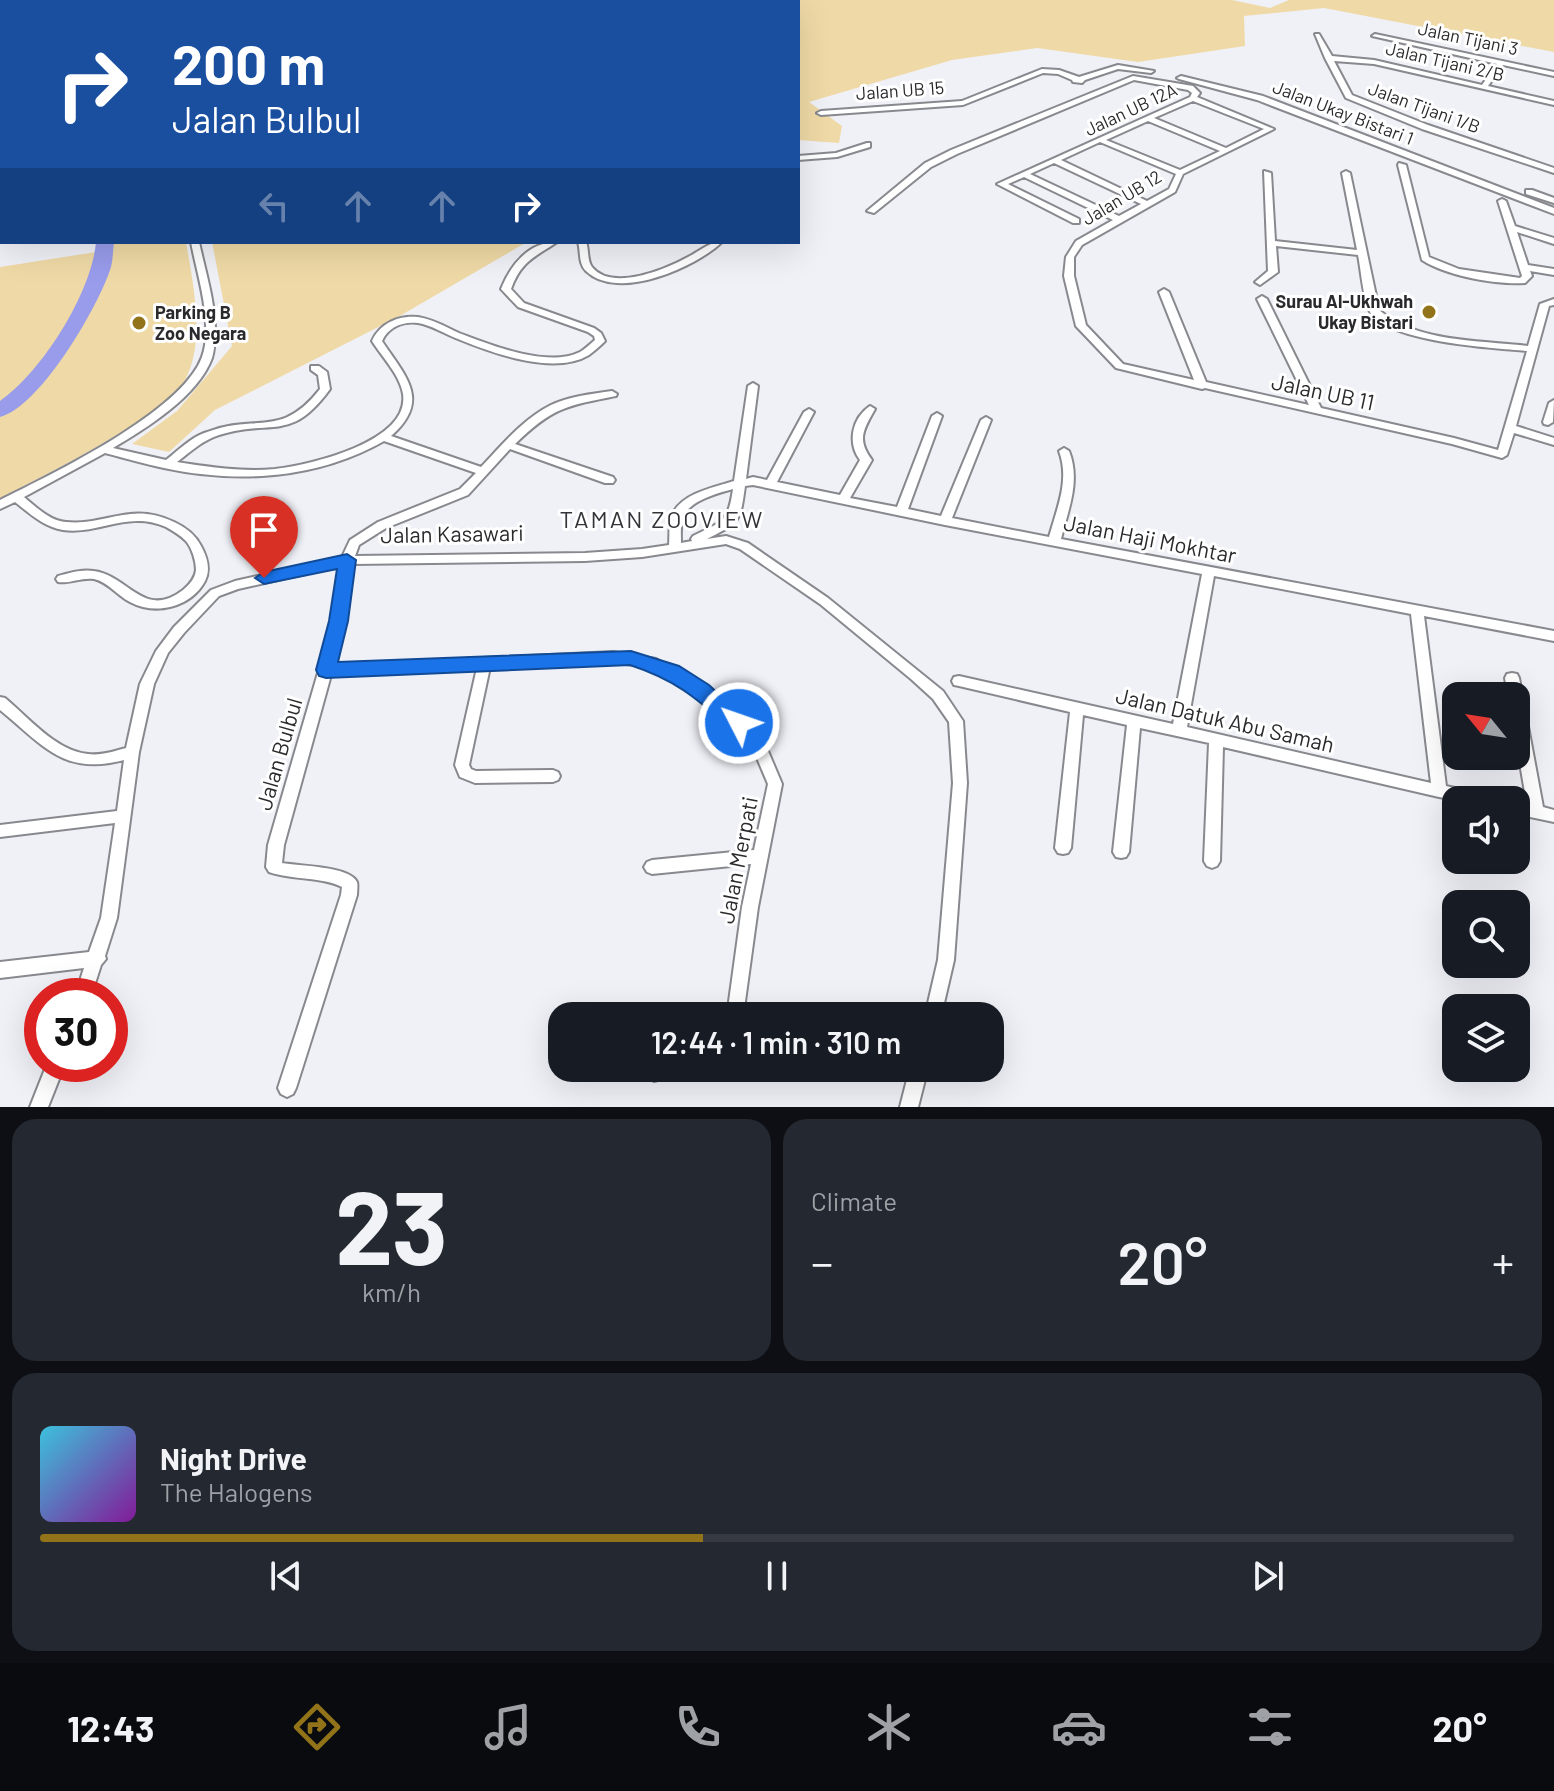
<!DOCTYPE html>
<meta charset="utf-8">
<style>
body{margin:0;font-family:Barlow,sans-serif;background:#242831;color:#f1f3f6;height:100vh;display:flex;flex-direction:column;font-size:30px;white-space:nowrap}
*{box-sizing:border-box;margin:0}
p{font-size:26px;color:#9ea1a6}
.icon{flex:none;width:44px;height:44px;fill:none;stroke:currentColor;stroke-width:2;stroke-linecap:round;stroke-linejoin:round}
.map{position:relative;height:1107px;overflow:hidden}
.details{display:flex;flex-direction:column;gap:12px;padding:12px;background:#0d0f14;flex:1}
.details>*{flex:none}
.hud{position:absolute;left:0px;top:0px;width:800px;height:244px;box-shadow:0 8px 32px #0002;background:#1a4fa0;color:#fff;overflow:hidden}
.needle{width:52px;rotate:300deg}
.controls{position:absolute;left:1442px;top:682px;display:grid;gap:16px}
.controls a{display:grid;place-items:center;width:88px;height:88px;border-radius:16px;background:#171b24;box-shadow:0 8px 32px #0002;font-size:40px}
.speed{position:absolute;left:24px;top:978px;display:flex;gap:16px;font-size:40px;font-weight:700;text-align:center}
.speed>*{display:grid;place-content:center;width:104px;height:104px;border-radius:50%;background:#171b24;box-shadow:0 8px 32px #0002;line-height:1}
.speed .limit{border:12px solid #d22;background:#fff;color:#111}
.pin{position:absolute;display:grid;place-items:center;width:68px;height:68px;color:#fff;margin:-82px -34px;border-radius:50% 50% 50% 0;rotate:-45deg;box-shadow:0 0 8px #0007}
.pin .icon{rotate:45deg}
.me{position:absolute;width:88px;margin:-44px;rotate:311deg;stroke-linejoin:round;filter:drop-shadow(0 0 6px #0008)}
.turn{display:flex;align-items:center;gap:28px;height:168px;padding:0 40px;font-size:36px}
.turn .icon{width:104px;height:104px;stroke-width:2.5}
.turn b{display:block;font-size:56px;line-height:68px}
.lanes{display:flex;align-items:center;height:76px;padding:0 40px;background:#0003;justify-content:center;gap:40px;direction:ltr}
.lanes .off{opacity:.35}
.big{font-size:60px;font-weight:600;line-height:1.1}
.details .widget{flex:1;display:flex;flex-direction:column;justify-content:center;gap:12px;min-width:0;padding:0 28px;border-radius:24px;background:#242831}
.details .dial{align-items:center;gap:0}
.dial b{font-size:104px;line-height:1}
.song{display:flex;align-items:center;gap:24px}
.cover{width:96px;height:96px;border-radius:12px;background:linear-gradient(135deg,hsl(190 70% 55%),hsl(290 70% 35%))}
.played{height:8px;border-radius:4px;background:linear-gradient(90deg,#927319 45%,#363941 45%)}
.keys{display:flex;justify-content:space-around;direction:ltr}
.heat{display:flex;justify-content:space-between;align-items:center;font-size:44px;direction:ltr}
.details .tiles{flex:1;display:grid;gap:12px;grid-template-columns:1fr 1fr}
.widget:last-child{grid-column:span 2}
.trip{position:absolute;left:548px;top:1002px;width:456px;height:80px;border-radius:24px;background:#171b24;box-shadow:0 8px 32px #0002;font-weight:600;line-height:80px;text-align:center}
.tab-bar{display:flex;height:128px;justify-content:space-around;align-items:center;background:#090b0e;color:#9ea1a6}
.tab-bar .icon{width:56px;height:56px}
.tab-bar .active{color:#927319}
.tab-bar b{font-size:36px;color:#f1f3f6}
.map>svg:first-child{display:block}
</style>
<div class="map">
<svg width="1554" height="1107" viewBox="0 0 1554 1107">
<rect width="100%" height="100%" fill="#f0f1f7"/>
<g fill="#efd9a6">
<path d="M427 0H1232L1270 8 1289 0H1554V52L1324 8 1244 16 1245 46 1138 62 1037 48 952 60 809 102 842 126 839 143 798 140V2H424Z"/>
<path d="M110 242H186C193 283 206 342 185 380 165 416 40 478 0 498V267L109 250Z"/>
<path d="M212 242H527L398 317 215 410 169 452 132 444 177 411 232 346Z"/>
</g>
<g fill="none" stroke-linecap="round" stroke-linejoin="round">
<g fill="#989ceb" fill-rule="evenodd">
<rect x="150" y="0" width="12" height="2"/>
<path d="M96 242H114C113 250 113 259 111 267 99 306 40 407 0 417V401C42 372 92 292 96 242Z"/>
</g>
<defs>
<g id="street">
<rect x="47" y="0" width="6" height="2"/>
<path d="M178 0H184L183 2H177Z"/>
<path d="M355 0H361L360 2H354Z"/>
<path d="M1315 34H1319L1332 56 1374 60 1482 85 1497 64 1372 36 1375 34 1554 72V76L1503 65 1488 86 1554 101V105L1374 64 1334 61 1352 95 1428 125 1554 168V173L1422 129 1346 98 1325 58Z"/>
<path d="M1118 65 1154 71 1151 73 1118 69 1085 80 1082 83 1073 82 1072 80 1058 74 1043 73 963 105 821 115 817 113 821 111 962 101 1042 69 1059 70 1079 77Z"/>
<path d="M1133 76 1193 86 1200 93 1197 97 1274 129 1183 174 1175 192 1082 245 1074 257V276L1086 325 1123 364 1194 380 1159 292 1164 289 1169 292 1206 382 1309 405 1257 299 1262 296 1267 299 1321 408 1454 438 1498 450 1527 351C1494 348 1383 342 1369 310 1363 297 1361 270 1358 255L1276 246 1278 272 1260 285 1255 282 1268 271 1264 171 1271 173 1275 241 1357 250 1342 173 1346 171 1350 173 1379 310C1418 343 1479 340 1528 346L1540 304 1554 299V305L1549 306 1516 426 1554 438V445L1514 433 1507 455 1502 458 1452 444 1205 388 1202 389 1116 368 1076 326 1064 276 1066 257 1076 241 1113 220 1024 177 1008 184 1079 219V223H1073L997 184 1190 97 1192 93 1188 90 1134 80 957 154 931 167 874 213 867 211 925 163 951 150ZM1193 101 1264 129 1226 148 1154 118ZM1148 121 1220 151 1180 170 1106 140ZM1100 142 1176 174 1169 189 1147 201 1061 160ZM1054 163 1141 204 1119 216 1030 174Z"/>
<path d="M1181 76 1263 96 1554 208V214L1257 100 1179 79 1177 78Z"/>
<rect x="0" y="115" width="2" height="4"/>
<path d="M867 143H870V147L837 157 798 160V156L836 153Z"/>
<path d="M1399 163 1406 165 1429 257 1459 269 1520 278 1522 276 1498 201 1502 199 1506 201 1515 226 1554 238V244L1517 232 1528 265 1554 269V275L1530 271 1532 276 1525 283C1496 285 1447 276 1422 260L1398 165Z"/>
<path d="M1526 190H1532L1554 198V203L1526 194Z"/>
<path d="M2 200V206L0 207V201Z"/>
<path d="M2 230V239L0 240V231Z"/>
<path d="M191 242H199C205 270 214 298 215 327 215 337 215 348 212 358 198 396 147 428 113 448L166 460C179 450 191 437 207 432 257 413 281 439 320 389L318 375 311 370V366H319L327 372 330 389C290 444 272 418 219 435 203 440 190 452 177 462 209 467 242 472 275 469 309 465 410 442 403 394 400 375 382 357 372 341 380 323 399 315 418 317 432 319 446 327 459 333 491 345 547 368 580 352 585 349 590 344 595 340L594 336 588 332 518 307 501 289C511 264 529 242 557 242 535 257 521 261 511 289L524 303 594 328 601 333 605 341 603 343C599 347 594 351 589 355 554 376 492 353 458 339 445 334 431 325 418 323 403 321 388 327 382 341 405 376 432 400 391 436L481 467C502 445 523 419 551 405 570 396 592 394 612 391L617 394 616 396C566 406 553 407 515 444L613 477 615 480 613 483H605L510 449 468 495 386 528 359 545 355 556 585 553 642 549 669 545C670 535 668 522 673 513 683 493 715 487 734 481L748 386 753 383 758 386 746 479 753 477 767 480 804 412 809 409 814 412 777 482 840 495 860 460C847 443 852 418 870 406L875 409C864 429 856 439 872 460L850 498 897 507 932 416 937 413 942 416 908 509 941 516 981 420 986 417 991 420 952 518 1049 537C1057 508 1070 480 1059 451L1064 448 1069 451C1081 481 1068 510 1061 539L1554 631V641L1424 616 1446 786 1481 794 1486 796 1488 800H1456L1439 797 1223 747 1220 861 1217 866 1212 868 1207 866 1204 861 1209 743 1140 728 1129 852 1126 857 1121 858 1116 857 1113 852 1127 725 1083 715 1071 848 1068 853 1063 854 1058 853 1055 848 1070 712 959 686 954 685 952 681 954 677 959 676 1173 724 1202 574 945 525 753 485 745 486C740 523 740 522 707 539L726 536 748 543 828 598 943 691 963 721 967 783 954 960 941 1016H925L938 960 953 783 949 722 933 699 911 679 820 604 740 549 726 544 642 557 585 561 353 564 345 621 334 665 613 652 656 659 707 687 744 719 768 751 782 784 758 907 743 1016H727L742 907 751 864 652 874 647 872 644 867 647 862 652 860 754 850 768 784 757 758 734 727 697 695 648 667 613 662 490 667 469 765 471 769 476 771 553 770 558 772 560 776 558 780 553 782 475 783 460 777 455 765 477 668 331 675 284 845 282 863C298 866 350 866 357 882 358 885 357 892 357 895L296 1088 293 1094 287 1097 281 1094 278 1088 341 895 342 887C323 877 292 880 269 872L266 867 268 845 333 621 340 566 238 589 219 596 184 633 168 653 154 684 139 752 117 918 105 956 106 959 101 965 91 996H75L84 968 0 978V962L89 952 101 918 115 823 0 837V825L117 811 124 760C63 776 43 745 0 710V697L5 698C29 718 56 751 88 754 101 756 114 751 126 748L140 684 156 651 174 627 211 590 235 581 342 557 350 540 378 522 460 489 476 473 384 441C317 479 239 484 164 468 145 464 125 458 105 453L24 497C36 507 50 521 66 522 107 526 130 501 174 522 185 527 195 534 201 546 207 557 211 569 205 581 191 607 156 616 130 602 118 596 108 582 94 579 82 577 69 584 58 582L56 579 58 576C69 573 82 569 94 571 129 576 144 620 183 590 189 585 195 579 196 570 196 561 192 548 186 541 180 535 173 531 166 527 128 510 99 535 63 530 44 527 29 513 15 502L0 509V500C52 474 182 412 202 357 214 324 197 275 191 242ZM733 489C728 524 722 521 693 536L691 539 692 541 681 543C681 535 680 525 683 517 689 501 718 493 733 489ZM1214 576 1411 614 1431 783 1187 727Z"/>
<path d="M578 242H586C589 249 587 261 592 267 612 292 666 269 688 257 700 251 709 242 722 242 696 267 618 302 586 271 578 263 581 252 578 242Z"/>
<path d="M1554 400 1553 422 1548 425 1544 424 1543 422 1549 403Z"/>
<path d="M1512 673 1517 674 1519 678 1543 807 1554 810V822L1516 814V802L1527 804 1516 740V696H1508L1505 678 1507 674Z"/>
<path d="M47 1064H65L48 1107H30Z"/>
<path d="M647 1068H684L681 1074 654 1081 648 1078 645 1072Z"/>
<path d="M910 1068H928L918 1107H900Z"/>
</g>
</defs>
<use href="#street" stroke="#88898e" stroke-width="4"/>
<use href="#street" fill="#fff" fill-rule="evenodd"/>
</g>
<path fill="#1a73e8" stroke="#114b97" stroke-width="2" d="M347 554 356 560 348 621 338 662 631 651 679 666 709 685 750 723 747 729H732C696 698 676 680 630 665L326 678 319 676 316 670 329 621 337 569 264 584 255 578 264 572Z"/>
<g fill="#927319" stroke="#fff" stroke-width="3">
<circle cx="1429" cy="312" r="8"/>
<circle cx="139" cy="323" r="8"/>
</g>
<g text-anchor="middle" stroke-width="6" stroke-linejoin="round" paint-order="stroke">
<g font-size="18" fill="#2a2a2d" stroke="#fff">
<text transform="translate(1468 39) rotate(12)" y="6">Jalan Tijani 3</text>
<text transform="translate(1445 62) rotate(13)" y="6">Jalan Tijani 2/B</text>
<text transform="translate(900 91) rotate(-4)" y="6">Jalan UB 15</text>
<text transform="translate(1424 108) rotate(20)" y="6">Jalan Tijani 1/B</text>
<text transform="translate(1131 110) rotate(-25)" y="6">Jalan UB 12A</text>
<text transform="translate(1343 113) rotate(21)" y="6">Jalan Ukay Bistari 1</text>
<text transform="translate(1122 198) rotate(-31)" y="6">Jalan UB 12</text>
</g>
<g font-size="18" font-weight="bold" fill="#2a2a2d" stroke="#fff" text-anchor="end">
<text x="1413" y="308">Surau Al-Ukhwah<tspan x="1413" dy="21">Ukay Bistari</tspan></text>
<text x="155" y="319" text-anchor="start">Parking B<tspan x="155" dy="21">Zoo Negara</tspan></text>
</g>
<g font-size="22" fill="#2a2a2d" stroke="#fff">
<text transform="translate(1323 392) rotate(12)" y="8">Jalan UB 11</text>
<text transform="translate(452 534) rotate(-1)" y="8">Jalan Kasawari</text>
<text transform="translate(1150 539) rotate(11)" y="8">Jalan Haji Mokhtar</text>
<text transform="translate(1225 720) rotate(13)" y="8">Jalan Datuk Abu Samah</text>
<text transform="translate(279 754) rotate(-74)" y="8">Jalan Bulbul</text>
<text transform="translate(738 860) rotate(-79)" y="8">Jalan Merpati</text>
</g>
<g font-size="24" letter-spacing="2" fill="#343539" stroke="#fff">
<text x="662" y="528">TAMAN ZOOVIEW</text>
</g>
</g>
</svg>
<div class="controls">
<a><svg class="needle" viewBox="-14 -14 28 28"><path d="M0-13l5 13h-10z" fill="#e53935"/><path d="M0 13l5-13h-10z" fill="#9ea1a6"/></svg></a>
<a><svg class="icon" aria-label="sound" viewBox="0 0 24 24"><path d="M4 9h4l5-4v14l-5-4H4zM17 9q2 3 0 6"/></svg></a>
<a><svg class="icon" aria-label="search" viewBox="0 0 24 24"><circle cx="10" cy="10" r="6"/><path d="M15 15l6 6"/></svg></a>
<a><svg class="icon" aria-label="layers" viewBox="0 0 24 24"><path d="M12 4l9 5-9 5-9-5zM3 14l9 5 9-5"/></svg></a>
</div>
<div class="speed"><div class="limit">30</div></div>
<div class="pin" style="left:264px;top:578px;background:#d93025"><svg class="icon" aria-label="arrive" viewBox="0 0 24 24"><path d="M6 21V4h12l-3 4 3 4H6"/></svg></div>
<svg class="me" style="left:739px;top:723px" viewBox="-20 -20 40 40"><circle r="17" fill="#1a73e8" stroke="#fff" stroke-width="3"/><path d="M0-11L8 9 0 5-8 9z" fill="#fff"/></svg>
<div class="trip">12:44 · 1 min · 310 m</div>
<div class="hud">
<div class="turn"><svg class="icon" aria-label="right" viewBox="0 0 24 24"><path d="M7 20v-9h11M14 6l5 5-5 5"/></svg><div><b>200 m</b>Jalan Bulbul</div></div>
<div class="lanes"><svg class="icon off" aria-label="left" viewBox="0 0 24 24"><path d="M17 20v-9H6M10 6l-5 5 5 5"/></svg><svg class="icon off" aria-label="ahead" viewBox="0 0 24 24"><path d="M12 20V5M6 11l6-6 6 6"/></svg><svg class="icon off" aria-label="ahead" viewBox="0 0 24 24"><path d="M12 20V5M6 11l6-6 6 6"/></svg><svg class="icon" aria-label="right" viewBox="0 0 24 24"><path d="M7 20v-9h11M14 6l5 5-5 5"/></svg></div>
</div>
</div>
<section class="details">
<div class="tiles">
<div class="widget dial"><b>23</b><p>km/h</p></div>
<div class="widget"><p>Climate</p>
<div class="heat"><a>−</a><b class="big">20°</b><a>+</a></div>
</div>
<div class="widget">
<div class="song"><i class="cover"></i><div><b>Night Drive</b><p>The Halogens</p></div></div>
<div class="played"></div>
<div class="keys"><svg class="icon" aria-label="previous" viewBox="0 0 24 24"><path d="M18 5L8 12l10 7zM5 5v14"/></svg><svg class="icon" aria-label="pause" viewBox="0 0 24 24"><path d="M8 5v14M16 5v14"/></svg><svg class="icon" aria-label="next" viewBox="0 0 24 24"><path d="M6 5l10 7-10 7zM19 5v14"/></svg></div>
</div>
</div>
</section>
<nav class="tab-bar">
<b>12:43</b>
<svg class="icon active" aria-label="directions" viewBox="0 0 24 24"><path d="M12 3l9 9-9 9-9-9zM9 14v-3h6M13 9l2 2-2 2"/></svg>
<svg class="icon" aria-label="music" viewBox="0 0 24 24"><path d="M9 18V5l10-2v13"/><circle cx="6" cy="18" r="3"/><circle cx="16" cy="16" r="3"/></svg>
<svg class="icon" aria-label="phone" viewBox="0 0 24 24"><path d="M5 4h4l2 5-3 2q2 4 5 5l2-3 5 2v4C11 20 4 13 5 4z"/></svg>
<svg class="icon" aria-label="climate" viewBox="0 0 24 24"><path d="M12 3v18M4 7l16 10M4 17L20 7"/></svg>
<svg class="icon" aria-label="car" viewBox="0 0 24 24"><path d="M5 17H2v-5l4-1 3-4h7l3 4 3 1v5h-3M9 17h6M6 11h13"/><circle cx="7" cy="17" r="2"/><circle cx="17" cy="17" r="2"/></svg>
<svg class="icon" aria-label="filters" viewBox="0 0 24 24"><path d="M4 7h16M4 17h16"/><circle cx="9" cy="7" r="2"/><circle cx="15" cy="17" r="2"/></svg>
<b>20°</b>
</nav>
